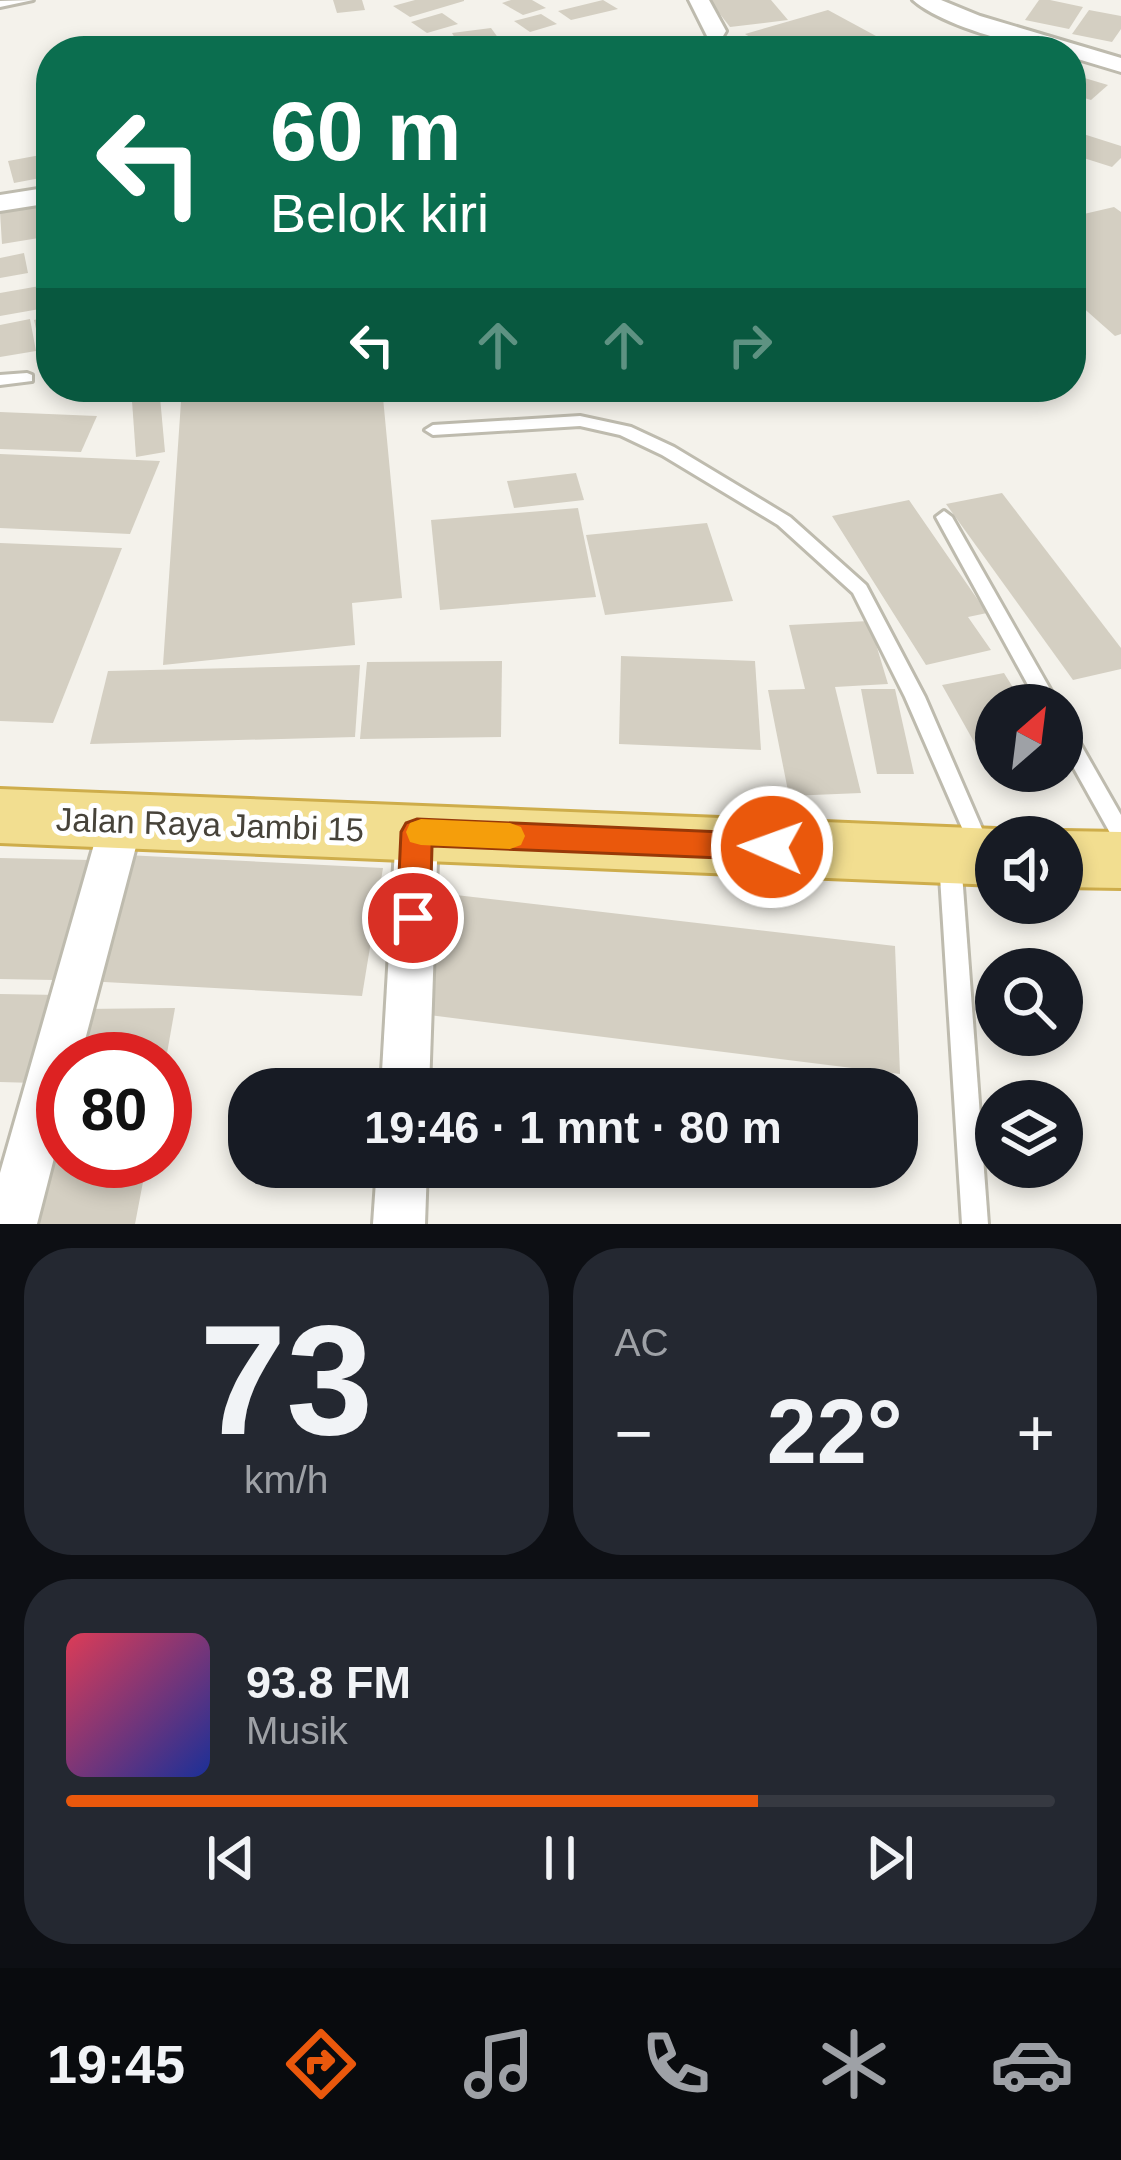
<!DOCTYPE html>
<html lang="id">
<meta charset="utf-8">
<style>
body{margin:0;font-family:Helvetica,sans-serif;background:#242831;color:#f1f3f6;height:100vh;display:flex;flex-direction:column;font-size:45px;white-space:nowrap}
*{box-sizing:border-box;margin:0}
p{font-size:39px;color:#9ea1a6}
.icon{flex:none;width:66px;height:66px;fill:none;stroke:currentColor;stroke-width:2;stroke-linecap:round;stroke-linejoin:round}
.map{position:relative;height:1224px;overflow:hidden}
.panel{display:flex;flex-direction:column;gap:24px;padding:24px;background:#0d0f14;flex:1}
.panel>*{flex:none}
.banner{position:absolute;left:36px;top:36px;width:1050px;height:366px;border-radius:48px;box-shadow:0 6px 18px #0003;background:#0b6e4f;color:#fff;overflow:hidden}
.needle{width:78px;rotate:28deg}
.controls{position:absolute;left:975px;top:684px;display:grid;gap:24px}
.controls a{display:grid;place-items:center;width:108px;height:108px;border-radius:50%;background:#171b24;box-shadow:0 6px 18px #0003;font-size:60px}
.speed{position:absolute;left:36px;top:1032px;display:flex;gap:24px;font-size:60px;font-weight:700;text-align:center}
.speed>*{display:grid;place-content:center;width:156px;height:156px;border-radius:50%;background:#171b24;box-shadow:0 6px 18px #0003;line-height:1}
.speed .limit{border:18px solid #d22;background:#fff;color:#111}
.pin{position:absolute;display:grid;place-items:center;width:102px;height:102px;color:#fff;margin:-51px;border:6px solid #fff;border-radius:50%;box-shadow:0 3px 12px #0007}
.me{position:absolute;width:132px;margin:-66px;rotate:272deg;stroke-linejoin:round;filter:drop-shadow(0 0 9px #0008)}
.turn{display:flex;align-items:center;gap:42px;height:252px;padding:0 36px;font-size:54px}
.turn .icon{width:156px;height:156px;stroke-width:2.5}
.turn b{display:block;font-size:84px;line-height:102px}
.lanes{display:flex;align-items:center;height:114px;padding:0 36px;background:#0003;justify-content:center;gap:60px;direction:ltr}
.lanes .off{opacity:.35}
.big{font-size:90px;font-weight:800;line-height:1.1}
.panel .widget{flex:1;display:flex;flex-direction:column;justify-content:center;gap:18px;min-width:0;padding:0 42px;border-radius:48px;background:#242831}
.panel .dial{align-items:center;gap:0}
.dial b{font-size:156px;line-height:1}
.song{display:flex;align-items:center;gap:36px}
.cover{width:144px;height:144px;border-radius:18px;background:linear-gradient(135deg,hsl(350 70% 55%),hsl(230 70% 35%))}
.played{height:12px;border-radius:6px;background:linear-gradient(90deg,#ea580c 70%,#363941 70%)}
.keys{display:flex;justify-content:space-around;direction:ltr}
.heat{display:flex;justify-content:space-between;align-items:center;font-size:66px;direction:ltr}
.panel .tiles{flex:1;display:grid;gap:24px;grid-template-columns:1fr 1fr}
.widget:last-child{grid-column:span 2}
.trip{position:absolute;left:228px;top:1068px;width:690px;height:120px;border-radius:48px;background:#171b24;box-shadow:0 6px 18px #0003;font-weight:800;line-height:120px;text-align:center}
.dock{display:flex;height:192px;justify-content:space-around;align-items:center;background:#090b0e;color:#9ea1a6}
.dock .icon{width:84px;height:84px}
.dock .selected{color:#ea580c}
.dock b{font-size:54px;color:#f1f3f6}
.map>svg:first-child{display:block}
</style>
<div class="map">
<svg width="1121" height="1224" viewBox="0 0 1121 1224">
<rect width="100%" height="100%" fill="#f4f2eb"/>
<g fill="#d4cfc2">
<path d="M333 0H362L365 10 337 13Z"/>
<path d="M415 0H464V1L410 17 393 6Z"/>
<path d="M511 0H532L546 8 523 15 502 3Z"/>
<path d="M603 0 618 9 571 20 558 11Z"/>
<path d="M709 0H771L788 20 730 27Z"/>
<path d="M1039 0H1050L1083 7 1069 29 1025 20Z"/>
<path d="M828 10 900 49 773 51 745 34Z"/>
<path d="M1089 10 1121 16V29L1112 42 1072 34Z"/>
<path d="M442 13 458 24 427 33 411 22Z"/>
<path d="M541 14 557 24 530 32 514 21Z"/>
<path d="M491 28 499 39 459 45 452 33Z"/>
<path d="M989 37 1024 51H963Z"/>
<path d="M1071 74 1108 85 1091 100 1071 94Z"/>
<path d="M1077 132 1121 146V158L1112 167 1071 154V138Z"/>
<path d="M46 154 51 176 14 183 8 161Z"/>
<path d="M51 204V236L2 244 0 212Z"/>
<path d="M1114 207 1121 212V334L1115 336 1071 297V217Z"/>
<path d="M24 253 28 273 0 278V258Z"/>
<path d="M51 284V307L0 316V293Z"/>
<path d="M51 316V340L39 342 34 320Z"/>
<path d="M30 319 36 351 0 357V325Z"/>
<path d="M108 387H158V394L110 402Z"/>
<path d="M182 387H382L402 598 352 603 355 645 163 665Z"/>
<path d="M160 397 165 452 136 457 132 401Z"/>
<path d="M0 412 97 416 81 452 0 449Z"/>
<path d="M0 454 160 461 130 534 0 528Z"/>
<path d="M576 473 584 500 514 508 507 481Z"/>
<path d="M1002 493 1121 648V669L1073 680 946 504Z"/>
<path d="M909 500 987 613 968 617 991 650 926 665 832 516Z"/>
<path d="M578 508 596 597 440 610 431 520Z"/>
<path d="M707 523 733 601 605 615 586 535Z"/>
<path d="M0 543 122 548 53 723 0 721Z"/>
<path d="M869 621 888 684 835 687 861 793 789 796 768 690 805 689 789 625Z"/>
<path d="M621 656 755 661 761 750 619 744Z"/>
<path d="M502 661 501 737 360 739 367 662Z"/>
<path d="M360 665 355 737 90 744 108 671Z"/>
<path d="M1004 673 1024 705H996V771L1035 773 996 781 942 685Z"/>
<path d="M861 689H895L914 774H877Z"/>
<path d="M126 855 383 868 362 996 86 981Z"/>
<path d="M0 858 90 860 54 980 0 979Z"/>
<path d="M447 894 895 946 900 1074 421 1014Z"/>
<path d="M0 994 60 995 35 1083 0 1082Z"/>
<path d="M175 1008 166 1059H71L83 1009Z"/>
<path d="M63 1103V1161H147L135 1224H33Z"/>
</g>
<g fill="none" stroke-linecap="round" stroke-linejoin="round">
<defs>
<g id="service">
<path d="M33 0 0 7V1Z"/>
<path d="M27 373 32 375V381L0 385V375Z"/>
<path d="M580 416 631 427 674 447 790 517 866 585 925 697 990 847 987 853 980 856 973 853 905 697 853 593 778 525 662 455 620 435 580 426 433 435 425 430 433 425Z"/>
<path d="M944 511 952 517 1059 705H1039L936 517Z"/>
<path d="M1062 721 1069 724 1121 815V843L1114 840 1062 747Z"/>
<path d="M950 851 957 854 961 860 988 1224H962L939 860 943 854Z"/>
</g>
<g id="minor">
<path d="M689 0H709L726 31 723 36H707Z"/>
<path d="M913 0H941L980 16 1121 58V72L1071 57V51C1031 51 942 26 913 0Z"/>
<path d="M51 187V203L0 211V195Z"/>
<path d="M122 803 137 808 143 820 80 1059H63V1123L37 1224H0V1173L101 820 107 808Z"/>
<path d="M417 815 432 820 438 832 429 1089H381L396 832 402 820Z"/>
<path d="M377 1167H427L425 1224H373Z"/>
</g>
<g id="trunk">
<path d="M0 789 996 829 1019 837H996V885L0 843Z"/>
<path d="M1062 831 1121 832V888L1062 887V837H1045Z"/>
</g>
</defs>
<use href="#service" stroke="#bebbae" stroke-width="6"/>
<use href="#minor" stroke="#bebbae" stroke-width="6"/>
<use href="#trunk" stroke="#cead4b" stroke-width="6"/>
<use href="#service" fill="#fff" fill-rule="evenodd"/>
<use href="#minor" fill="#fff" fill-rule="evenodd"/>
<use href="#trunk" fill="#f2de90" fill-rule="evenodd"/>
</g>
<path fill="#ea580c" stroke="#983908" stroke-width="3" d="M417 819 772 834 784 838 788 847 784 857 772 860 432 846 430 918 425 928 413 932 401 928 397 918 401 832 406 823Z"/>
<path fill="#f59e0b" d="M421 819 510 823 521 827 525 836 521 845 510 849 421 845 410 842 406 832 410 823Z"/>
<g text-anchor="middle" stroke-width="10" stroke-linejoin="round" paint-order="stroke">
<g font-size="33" fill="#47433a" stroke="#fff">
<text transform="translate(210 824) rotate(2)" y="12">Jalan Raya Jambi 15</text>
</g>
</g>
</svg>
<div class="controls">
<a><svg class="needle" viewBox="-14 -14 28 28"><path d="M0-13l5 13h-10z" fill="#e53935"/><path d="M0 13l5-13h-10z" fill="#9ea1a6"/></svg></a>
<a><svg class="icon" aria-label="sound" viewBox="0 0 24 24"><path d="M4 9h4l5-4v14l-5-4H4zM17 9q2 3 0 6"/></svg></a>
<a><svg class="icon" aria-label="search" viewBox="0 0 24 24"><circle cx="10" cy="10" r="6"/><path d="M15 15l6 6"/></svg></a>
<a><svg class="icon" aria-label="layers" viewBox="0 0 24 24"><path d="M12 4l9 5-9 5-9-5zM3 14l9 5 9-5"/></svg></a>
</div>
<div class="speed"><div class="limit">80</div></div>
<div class="pin" style="left:413px;top:918px;background:#d93025"><svg class="icon" aria-label="arrive" viewBox="0 0 24 24"><path d="M6 21V4h12l-3 4 3 4H6"/></svg></div>
<svg class="me" style="left:772px;top:847px" viewBox="-20 -20 40 40"><circle r="17" fill="#ea580c" stroke="#fff" stroke-width="3"/><path d="M0-11L8 9 0 5-8 9z" fill="#fff"/></svg>
<div class="trip">19:46 · 1 mnt · 80 m</div>
<div class="banner">
<div class="turn"><svg class="icon" aria-label="left" viewBox="0 0 24 24"><path d="M17 20v-9H6M10 6l-5 5 5 5"/></svg><div><b>60 m</b>Belok kiri</div></div>
<div class="lanes"><svg class="icon" aria-label="left" viewBox="0 0 24 24"><path d="M17 20v-9H6M10 6l-5 5 5 5"/></svg><svg class="icon off" aria-label="ahead" viewBox="0 0 24 24"><path d="M12 20V5M6 11l6-6 6 6"/></svg><svg class="icon off" aria-label="ahead" viewBox="0 0 24 24"><path d="M12 20V5M6 11l6-6 6 6"/></svg><svg class="icon off" aria-label="right" viewBox="0 0 24 24"><path d="M7 20v-9h11M14 6l5 5-5 5"/></svg></div>
</div>
</div>
<section class="panel">
<div class="tiles">
<div class="widget dial"><b>73</b><p>km/h</p></div>
<div class="widget"><p>AC</p>
<div class="heat"><a>−</a><b class="big">22°</b><a>+</a></div>
</div>
<div class="widget">
<div class="song"><i class="cover"></i><div><b>93.8 FM</b><p>Musik</p></div></div>
<div class="played"></div>
<div class="keys"><svg class="icon" aria-label="previous" viewBox="0 0 24 24"><path d="M18 5L8 12l10 7zM5 5v14"/></svg><svg class="icon" aria-label="pause" viewBox="0 0 24 24"><path d="M8 5v14M16 5v14"/></svg><svg class="icon" aria-label="next" viewBox="0 0 24 24"><path d="M6 5l10 7-10 7zM19 5v14"/></svg></div>
</div>
</div>
</section>
<nav class="dock">
<b>19:45</b>
<svg class="icon selected" aria-label="directions" viewBox="0 0 24 24"><path d="M12 3l9 9-9 9-9-9zM9 14v-3h6M13 9l2 2-2 2"/></svg>
<svg class="icon" aria-label="music" viewBox="0 0 24 24"><path d="M9 18V5l10-2v13"/><circle cx="6" cy="18" r="3"/><circle cx="16" cy="16" r="3"/></svg>
<svg class="icon" aria-label="phone" viewBox="0 0 24 24"><path d="M5 4h4l2 5-3 2q2 4 5 5l2-3 5 2v4C11 20 4 13 5 4z"/></svg>
<svg class="icon" aria-label="climate" viewBox="0 0 24 24"><path d="M12 3v18M4 7l16 10M4 17L20 7"/></svg>
<svg class="icon" aria-label="car" viewBox="0 0 24 24"><path d="M5 17H2v-5l4-1 3-4h7l3 4 3 1v5h-3M9 17h6M6 11h13"/><circle cx="7" cy="17" r="2"/><circle cx="17" cy="17" r="2"/></svg>
</nav>
